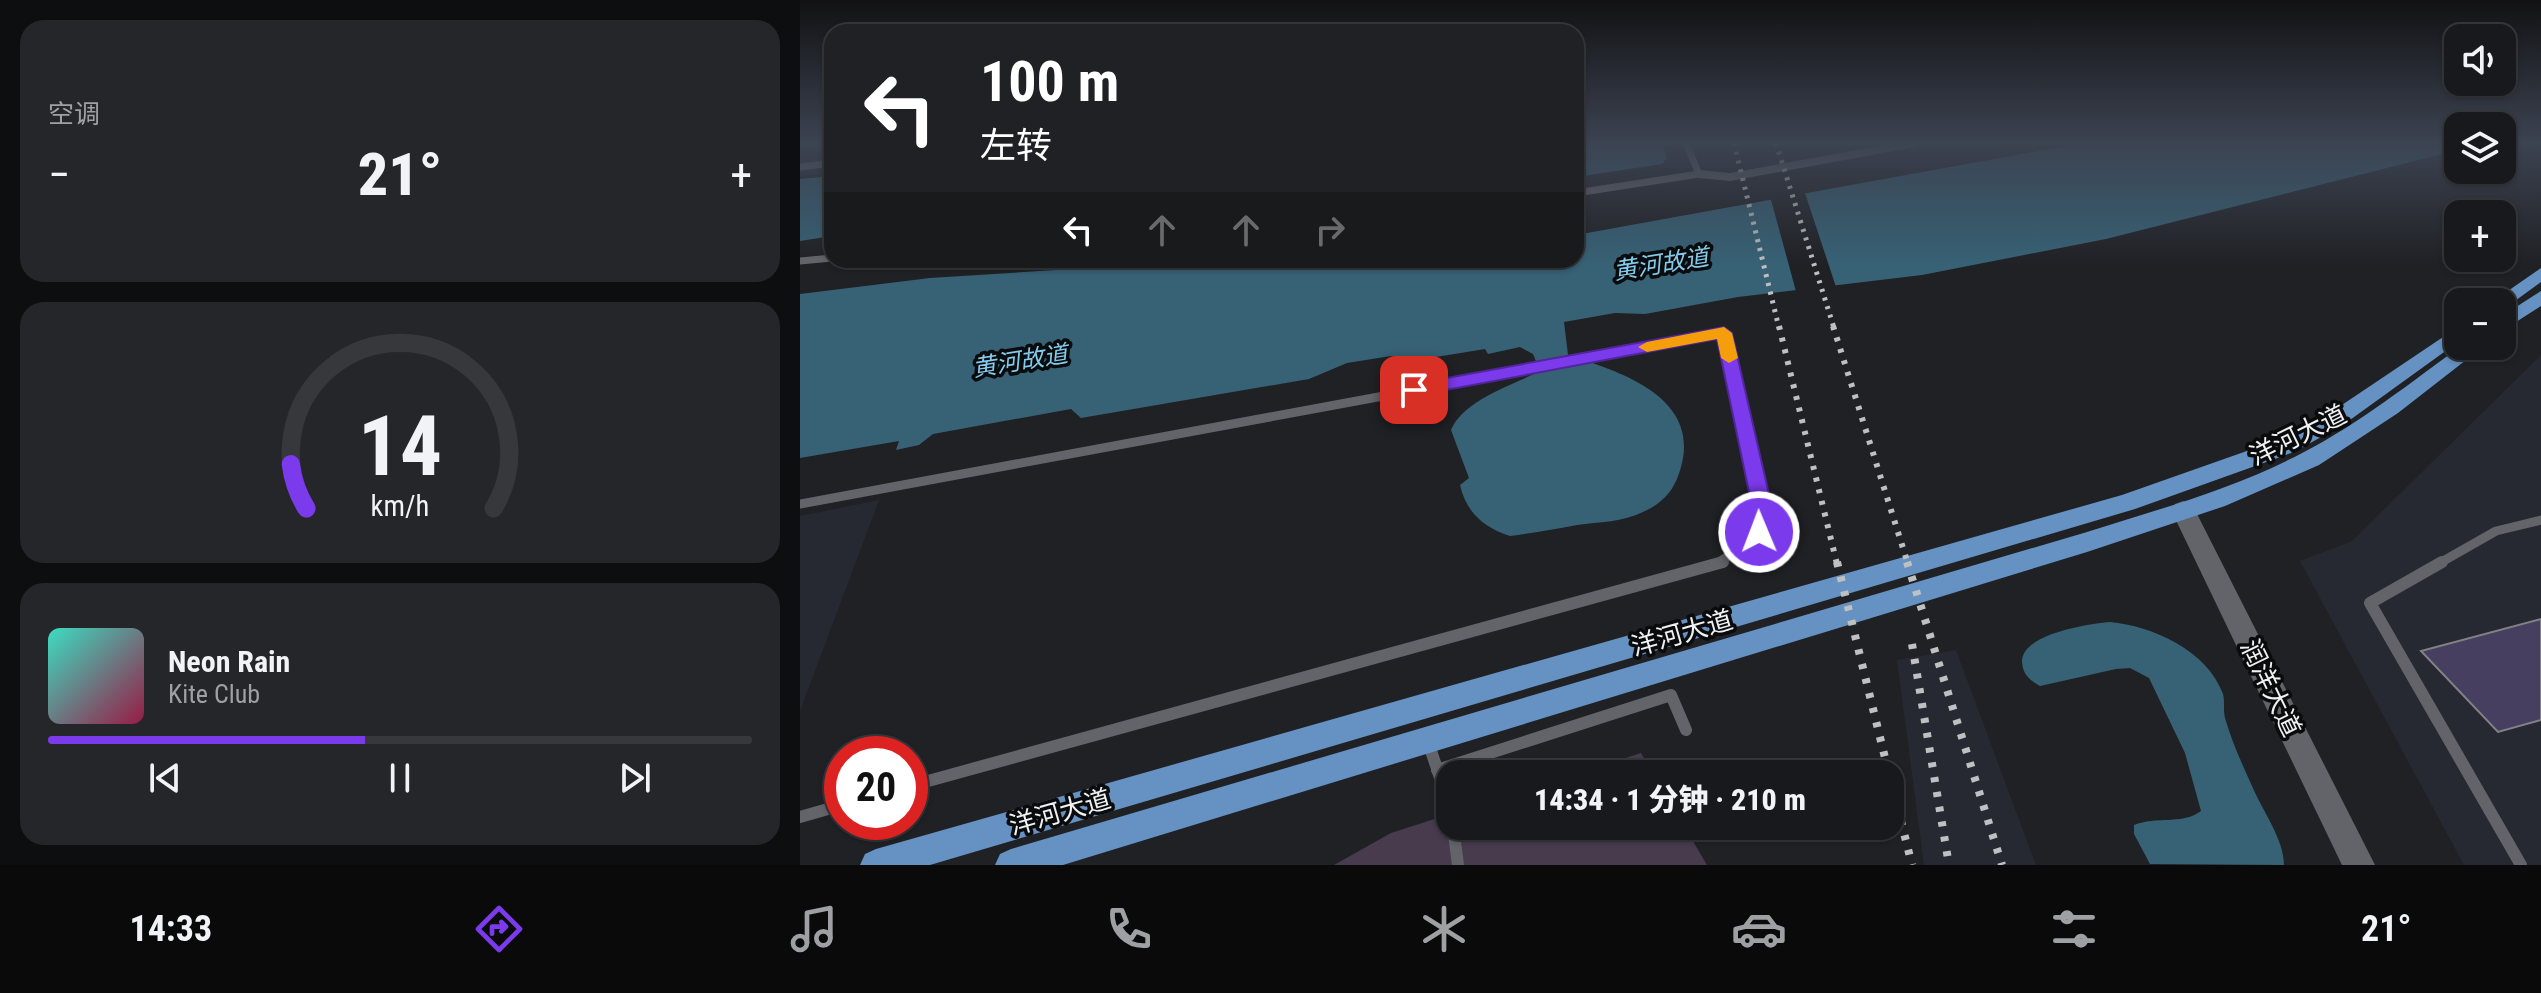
<!DOCTYPE html>
<html lang="zh">
<meta charset="utf-8">
<style>
body{margin:0;font-family:"Roboto Condensed","Noto Sans SC",sans-serif;background:#252629;color:#f1f3f6;height:100vh;display:flex;flex-direction:column;font-size:30px;white-space:nowrap}
*{box-sizing:border-box;margin:0}
p{font-size:26px;color:#9fa0a3}
.icon{flex:none;width:44px;height:44px;fill:none;stroke:currentColor;stroke-width:2;stroke-linecap:round;stroke-linejoin:round}
.map{position:relative;flex:1;overflow:hidden}
.drawer{display:flex;flex-direction:column;gap:20px;padding:20px;background:#0d0e0f;width:800px}
.drawer>*{flex:none}
.top-card{position:absolute;left:24px;top:24px;width:760px;height:244px;border-radius:24px;box-shadow:0 2px 6px #0004,0 0 0 2px #36383b;background:#202124;color:#fff;overflow:hidden}
.tools{position:absolute;left:1644px;top:24px;display:grid;gap:16px}
.tools a{display:grid;place-items:center;width:72px;height:72px;border-radius:16px;background:#18191c;box-shadow:0 2px 6px #0004,0 0 0 2px #36383b;font-size:40px}
.speed{position:absolute;left:24px;top:736px;display:flex;gap:16px;font-size:40px;font-weight:700;text-align:center}
.speed>*{display:grid;place-content:center;width:104px;height:104px;border-radius:50%;background:#18191c;box-shadow:0 2px 6px #0004,0 0 0 2px #36383b;line-height:1}
.speed .limit{border:12px solid #d22;background:#fff;color:#111}
.pin{position:absolute;display:grid;place-items:center;width:68px;height:68px;color:#fff;margin:-34px;border-radius:16px;box-shadow:0 4px 12px #0006}
.me{position:absolute;width:88px;margin:-44px;rotate:359deg;stroke-linejoin:round;filter:drop-shadow(0 0 6px #0008)}
.turn{display:flex;align-items:center;gap:28px;height:168px;padding:0 24px;font-size:36px}
.turn .icon{width:104px;height:104px;stroke-width:2.5}
.turn b{display:block;font-size:56px;line-height:68px}
.lanes{display:flex;align-items:center;height:76px;padding:0 24px;background:#0003;justify-content:center;gap:40px;direction:ltr}
.lanes .off{opacity:.35}
.big{font-size:60px;font-weight:800;line-height:1.1}
.drawer .card{flex:1;display:flex;flex-direction:column;justify-content:center;gap:12px;min-width:0;padding:0 28px;border-radius:24px;background:#252629}
.drawer .dial{align-items:center;gap:0}
.dial svg{height:208px;overflow:visible;fill:none;stroke:#36383b;stroke-width:7;stroke-linecap:round;text-anchor:middle}
.dial text{fill:#f1f3f6;stroke:none}
.song{display:flex;align-items:center;gap:24px}
.cover{width:96px;height:96px;border-radius:12px;background:linear-gradient(135deg,hsl(170 70% 55%),hsl(340 70% 35%))}
.played{height:8px;border-radius:4px;background:linear-gradient(90deg,#7c3aed 45%,#36383b 45%)}
.keys{display:flex;justify-content:space-around;direction:ltr}
.heat{display:flex;justify-content:space-between;align-items:center;font-size:44px;direction:ltr}
.trip{position:absolute;left:636px;top:760px;width:468px;height:80px;border-radius:24px;background:#18191c;box-shadow:0 2px 6px #0004,0 0 0 2px #36383b;font-weight:800;line-height:80px;text-align:center}
.tab-bar{display:flex;height:128px;justify-content:space-around;align-items:center;background:#0a0a0b;color:#9fa0a3}
.tab-bar .icon{width:56px;height:56px}
.tab-bar .current{color:#7c3aed}
.tab-bar b{font-size:36px;color:#f1f3f6}
main{display:flex;flex:1;min-height:0}
.map>svg:first-child{display:block}
</style>
<main>
<section class="drawer">
<div class="card"><p>空调</p>
<div class="heat"><a>−</a><b class="big">21°</b><a>+</a></div>
</div>
<div class="card dial"><svg viewBox="0 0 100 80">
<path d="M14 69A42 42 0 1 1 86 69"/>
<path d="M14 69A42 42 0 0 1 8 52" stroke="#7c3aed"/>
<text x="50" y="56" font-size="32" font-weight="700">14</text>
<text x="50" y="72" font-size="11">km/h</text>
</svg></div>
<div class="card">
<div class="song"><i class="cover"></i><div><b>Neon Rain</b><p>Kite Club</p></div></div>
<div class="played"></div>
<div class="keys"><svg class="icon" aria-label="previous" viewBox="0 0 24 24"><path d="M18 5L8 12l10 7zM5 5v14"/></svg><svg class="icon" aria-label="pause" viewBox="0 0 24 24"><path d="M8 5v14M16 5v14"/></svg><svg class="icon" aria-label="next" viewBox="0 0 24 24"><path d="M6 5l10 7-10 7zM19 5v14"/></svg></div>
</div>
</section>
<div class="map">
<svg width="1741" height="865" viewBox="0 0 1741 865">
<rect width="100%" height="100%" fill="#202125"/>
<g fill="#262932">
<path d="M0 143H32V173L0 176Z"/>
<path d="M1741 355V865H1664L1500 561 1552 541Z"/>
<path d="M79 500 0 711V516Z"/>
<path d="M1156 650 1236 865H1124L1097 660Z"/>
</g>
<g fill="#483b4e">
<path d="M841 753 853 774H776Z"/>
<path d="M650 814V826H884L907 865H534L591 833Z"/>
</g>
<g fill="#376175">
<path d="M776 143H862L867 158 862 164 776 177Z"/>
<path d="M1282 143H1658V150L1306 239 1122 275 938 297 845 314 815 313 764 322 768 355C818 371 901 396 881 467 875 489 865 502 843 512 823 522 799 522 777 525 755 529 733 533 710 536 684 528 666 512 660 485L669 478 651 430C663 400 713 385 740 371L733 354 720 347 688 354 685 349 630 358 591 356 547 363 509 379 281 418 271 409 133 434 119 445 96 450 99 441 0 458V294L130 278 413 260H776V235Z"/>
<path d="M21 177 32 178V236L0 241V179Z"/>
<path d="M1310 622C1352 626 1407 650 1423 694 1425 702 1423 710 1425 718 1432 742 1442 764 1452 786 1462 810 1484 839 1484 865L1350 864 1334 834V825C1356 816 1383 825 1401 811L1385 753 1349 678 1330 668 1316 669 1240 686C1230 680 1223 675 1222 662 1221 634 1288 624 1310 622Z"/>
</g>
<path fill="#202125" d="M1004 190 1037 290 997 295 970 196Z"/>
<path fill="#473f60" stroke="#828186" stroke-width="2" d="M1741 619V720L1698 732 1621 651Z"/>
<g fill="none" stroke-linecap="round" stroke-linejoin="round">
<g stroke="#636469" stroke-width="7">
<path d="M0 144 12 143"/>
<path d="M0 167 32 163"/>
<path d="M776 193 899 174 886 143"/>
<path d="M0 261 32 258"/>
</g>
<g stroke="#636469" stroke-width="9">
<path d="M0 504 924 333 964 516 948 543 916 564"/>
<path d="M1638 564 1696 531 1741 520"/>
</g>
<g stroke="#636469" stroke-width="12">
<path d="M1642 562 1570 603 1721 865"/>
<path d="M628 742 650 807"/>
<path d="M637 770 871 695 886 730"/>
<path d="M110 786 923 562"/>
<path d="M0 817 42 805"/>
<path d="M653 826 658 865"/>
</g>
<path fill="#636469" fill-rule="evenodd" d="M1096 143H1121L1115 147 930 181 899 178 892 174 899 170 930 173Z"/>
<path fill="#636469" fill-rule="evenodd" d="M1383 501 1391 504 1395 510 1575 865H1542L1371 510 1375 504Z"/>
<g fill="#6592c2" fill-rule="evenodd">
<path d="M1741 268V282L1708 306 1702 308V302H1692Z"/>
<path d="M1741 291V306L1702 331V316Z"/>
<path d="M1658 327V342L1543 425 1494 452 1335 509 130 865H60L65 854 76 849 1322 495 1478 440 1527 415Z"/>
<path d="M1661 346H1684L1598 413 1519 465 1425 506 1287 552 263 865H195L200 854 211 849 1287 532C1360 509 1436 488 1504 452 1560 423 1610 383 1661 346Z"/>
</g>
<g stroke="#bfc0c2" stroke-width="5" stroke-dasharray="3 6" stroke-linecap="butt">
<path d="M934 143 979 328"/>
<path d="M976 143 1034 328"/>
</g>
<g stroke="#bfc0c2" stroke-width="6" stroke-dasharray="4 8" stroke-linecap="butt">
<path d="M979 326 1037 564"/>
<path d="M1033 326 1108 564"/>
</g>
<g stroke="#bfc0c2" stroke-width="8" stroke-dasharray="5 10" stroke-linecap="butt">
<path d="M1037 562 1089 774"/>
<path d="M1107 562 1202 865"/>
<path d="M1112 644 1149 865"/>
<path d="M1090 777 1112 865"/>
</g>
</g>
<linearGradient id="sky" x2="0" y2="1"><stop stop-color="#121214"/><stop offset="0.54" stop-color="#3c4351"/><stop offset="1" stop-color="#3c4351" stop-opacity="0"/></linearGradient>
<rect width="1741" height="264" fill="url(#sky)"/>
<path fill="#7c3aed" stroke="#51269a" stroke-width="2" d="M924 327 932 333 974 516 967 538H952L949 532 954 516 917 339 614 396 606 390 614 384Z"/>
<path fill="#f59e0b" d="M924 327 932 333 938 358 929 363 921 358 917 339 847 352 838 347 847 342Z"/>
<g text-anchor="middle" stroke-width="7" stroke-linejoin="round" paint-order="stroke">
<g font-size="24" font-style="italic" fill="#83cbed" stroke="#0a0b0c">
<text transform="translate(861 264) rotate(-9)" y="8">黄河故道</text>
<text transform="translate(220 361) rotate(-9)" y="8">黄河故道</text>
</g>
<g font-size="26" fill="#f0f1f3" stroke="#0a0b0c">
<text transform="translate(1498 435) rotate(-26)" y="9">洋河大道</text>
<text transform="translate(882 633) rotate(-16)" y="9">洋河大道</text>
<text transform="translate(1471 688) rotate(64)" y="9">润洋大道</text>
<text transform="translate(260 812) rotate(-16)" y="9">洋河大道</text>
</g>
</g>
</svg>
<div class="tools">
<a><svg class="icon" aria-label="sound" viewBox="0 0 24 24"><path d="M4 9h4l5-4v14l-5-4H4zM17 9q2 3 0 6"/></svg></a>
<a><svg class="icon" aria-label="layers" viewBox="0 0 24 24"><path d="M12 4l9 5-9 5-9-5zM3 14l9 5 9-5"/></svg></a>
<a>+</a>
<a>−</a>
</div>
<div class="speed"><div class="limit">20</div></div>
<div class="pin" style="left:614px;top:390px;background:#d93025"><svg class="icon" aria-label="arrive" viewBox="0 0 24 24"><path d="M6 21V4h12l-3 4 3 4H6"/></svg></div>
<svg class="me" style="left:959px;top:532px" viewBox="-20 -20 40 40"><circle r="17" fill="#7c3aed" stroke="#fff" stroke-width="3"/><path d="M0-11L8 9 0 5-8 9z" fill="#fff"/></svg>
<div class="trip">14:34 · 1 分钟 · 210 m</div>
<div class="top-card">
<div class="turn"><svg class="icon" aria-label="left" viewBox="0 0 24 24"><path d="M17 20v-9H6M10 6l-5 5 5 5"/></svg><div><b>100 m</b>左转</div></div>
<div class="lanes"><svg class="icon" aria-label="left" viewBox="0 0 24 24"><path d="M17 20v-9H6M10 6l-5 5 5 5"/></svg><svg class="icon off" aria-label="ahead" viewBox="0 0 24 24"><path d="M12 20V5M6 11l6-6 6 6"/></svg><svg class="icon off" aria-label="ahead" viewBox="0 0 24 24"><path d="M12 20V5M6 11l6-6 6 6"/></svg><svg class="icon off" aria-label="right" viewBox="0 0 24 24"><path d="M7 20v-9h11M14 6l5 5-5 5"/></svg></div>
</div>
</div>
</main>
<nav class="tab-bar">
<b>14:33</b>
<svg class="icon current" aria-label="directions" viewBox="0 0 24 24"><path d="M12 3l9 9-9 9-9-9zM9 14v-3h6M13 9l2 2-2 2"/></svg>
<svg class="icon" aria-label="music" viewBox="0 0 24 24"><path d="M9 18V5l10-2v13"/><circle cx="6" cy="18" r="3"/><circle cx="16" cy="16" r="3"/></svg>
<svg class="icon" aria-label="phone" viewBox="0 0 24 24"><path d="M5 4h4l2 5-3 2q2 4 5 5l2-3 5 2v4C11 20 4 13 5 4z"/></svg>
<svg class="icon" aria-label="climate" viewBox="0 0 24 24"><path d="M12 3v18M4 7l16 10M4 17L20 7"/></svg>
<svg class="icon" aria-label="car" viewBox="0 0 24 24"><path d="M5 17H2v-5l4-1 3-4h7l3 4 3 1v5h-3M9 17h6M6 11h13"/><circle cx="7" cy="17" r="2"/><circle cx="17" cy="17" r="2"/></svg>
<svg class="icon" aria-label="filters" viewBox="0 0 24 24"><path d="M4 7h16M4 17h16"/><circle cx="9" cy="7" r="2"/><circle cx="15" cy="17" r="2"/></svg>
<b>21°</b>
</nav>
